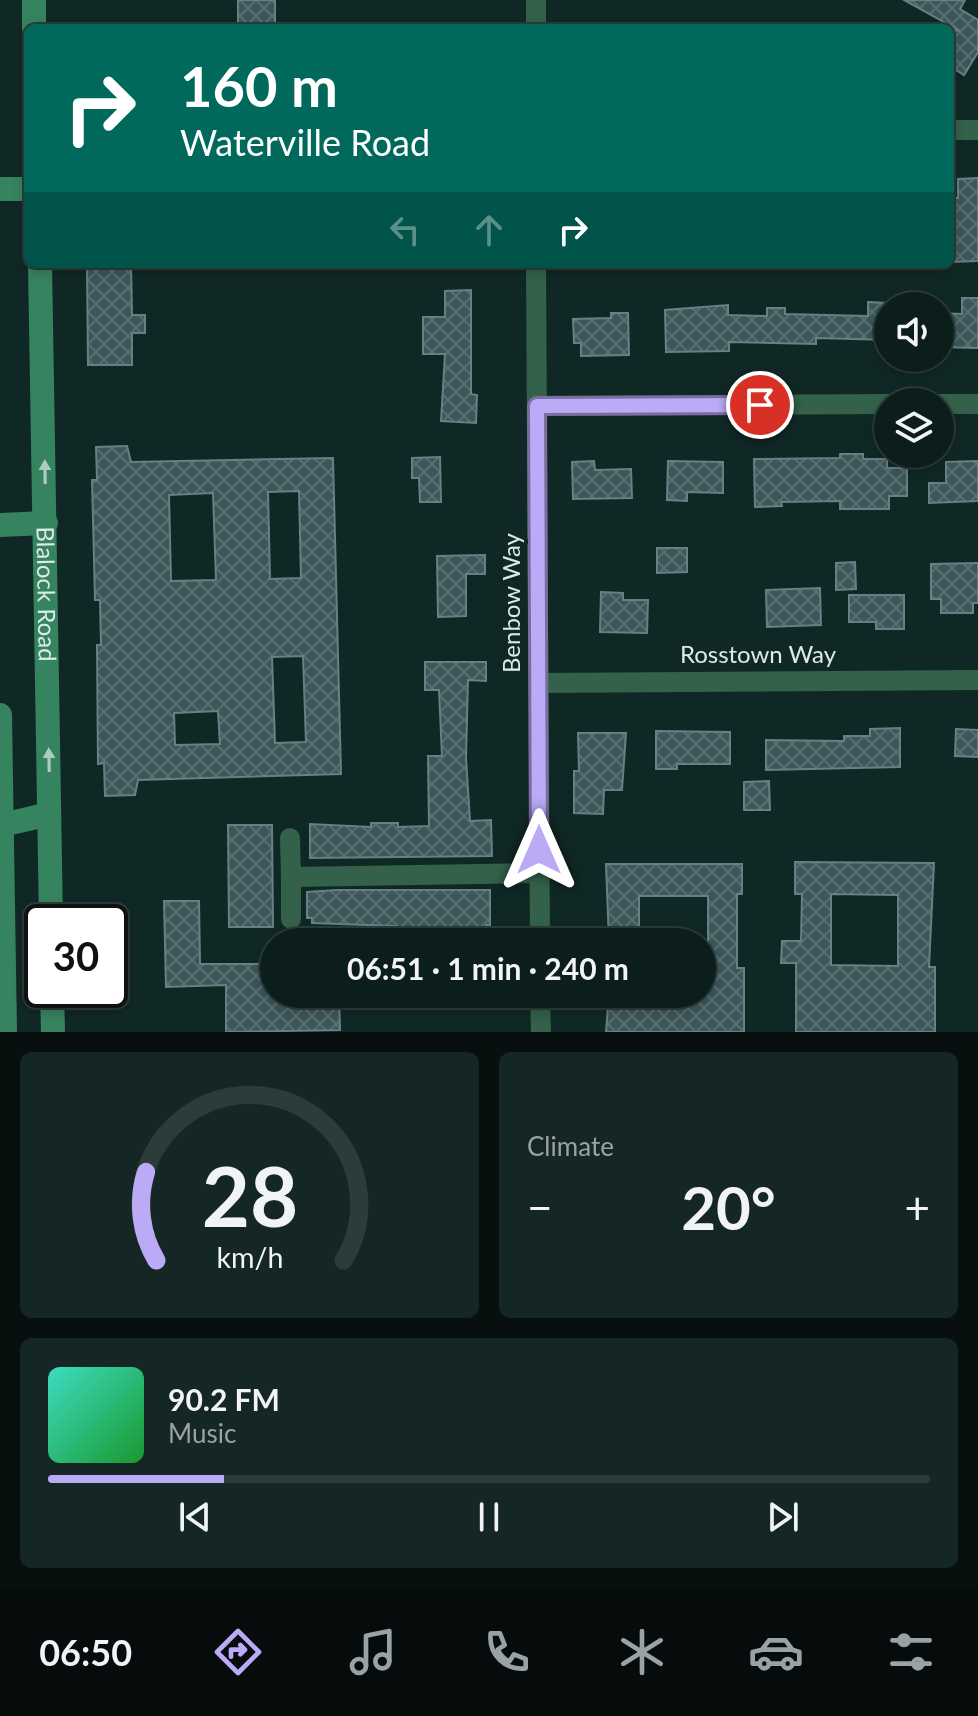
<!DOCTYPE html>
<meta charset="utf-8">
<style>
body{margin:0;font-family:Lato,sans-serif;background:#152725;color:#f1f3f6;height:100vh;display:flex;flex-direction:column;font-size:30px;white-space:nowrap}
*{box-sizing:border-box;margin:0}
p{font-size:26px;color:#9aa2a3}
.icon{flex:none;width:44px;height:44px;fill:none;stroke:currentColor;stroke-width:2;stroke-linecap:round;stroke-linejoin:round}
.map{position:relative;height:1032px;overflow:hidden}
.side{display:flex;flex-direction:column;gap:20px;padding:20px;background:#07100f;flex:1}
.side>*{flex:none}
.guide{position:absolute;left:24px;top:24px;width:930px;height:244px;border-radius:12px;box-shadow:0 4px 12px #0003,0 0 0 2px #2c3c3b;background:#00695c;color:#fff;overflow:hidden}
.controls{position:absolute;left:874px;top:292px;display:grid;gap:16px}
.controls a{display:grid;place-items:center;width:80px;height:80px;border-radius:50%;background:#0c1e1c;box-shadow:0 4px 12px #0003,0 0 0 2px #2c3c3b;font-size:40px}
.speed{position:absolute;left:24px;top:904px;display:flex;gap:16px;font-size:40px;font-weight:700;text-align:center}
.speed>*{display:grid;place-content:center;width:104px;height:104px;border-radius:50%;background:#0c1e1c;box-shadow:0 4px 12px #0003,0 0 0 2px #2c3c3b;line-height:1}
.speed .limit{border:4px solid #111;border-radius:12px;background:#fff;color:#111}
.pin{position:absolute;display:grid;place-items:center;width:68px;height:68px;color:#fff;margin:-34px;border:4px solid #fff;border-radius:50%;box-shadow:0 2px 8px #0007}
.me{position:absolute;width:88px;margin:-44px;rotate:0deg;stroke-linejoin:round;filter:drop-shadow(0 0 6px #0008)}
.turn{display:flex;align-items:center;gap:28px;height:168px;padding:0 24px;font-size:36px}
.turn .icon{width:104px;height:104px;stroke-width:2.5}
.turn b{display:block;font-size:56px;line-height:68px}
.lanes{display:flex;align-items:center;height:76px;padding:0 24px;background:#0003;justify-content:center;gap:40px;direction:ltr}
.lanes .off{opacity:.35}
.big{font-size:60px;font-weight:700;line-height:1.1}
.side .tile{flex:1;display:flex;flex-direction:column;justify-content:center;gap:12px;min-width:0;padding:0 28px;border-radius:12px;background:#152725}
.side .dial{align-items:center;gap:0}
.dial svg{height:208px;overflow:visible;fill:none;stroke:#2c3c3b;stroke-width:7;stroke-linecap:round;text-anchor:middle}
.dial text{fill:#f1f3f6;stroke:none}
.song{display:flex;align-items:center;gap:24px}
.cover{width:96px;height:96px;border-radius:12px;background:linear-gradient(135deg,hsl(170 70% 55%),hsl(130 70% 35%))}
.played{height:8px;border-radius:4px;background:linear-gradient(90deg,#bbaaf6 20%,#2c3c3b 20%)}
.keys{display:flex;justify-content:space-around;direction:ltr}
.heat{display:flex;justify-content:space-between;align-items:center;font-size:44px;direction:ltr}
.side .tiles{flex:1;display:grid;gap:20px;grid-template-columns:1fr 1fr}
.tile:last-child{grid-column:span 2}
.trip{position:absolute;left:260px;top:928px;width:456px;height:80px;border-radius:40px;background:#0c1e1c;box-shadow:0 4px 12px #0003,0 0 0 2px #2c3c3b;font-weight:700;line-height:80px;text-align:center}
.tab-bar{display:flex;height:128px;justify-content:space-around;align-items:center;background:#050c0b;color:#9aa2a3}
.tab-bar .icon{width:56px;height:56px}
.tab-bar .on{color:#bbaaf6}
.tab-bar b{font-size:36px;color:#f1f3f6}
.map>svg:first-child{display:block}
</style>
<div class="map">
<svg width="978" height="1032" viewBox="0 0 978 1032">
<defs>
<pattern id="building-cross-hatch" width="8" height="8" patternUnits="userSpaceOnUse" patternTransform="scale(2)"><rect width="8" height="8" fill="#3c5659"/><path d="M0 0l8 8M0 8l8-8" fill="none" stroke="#586e71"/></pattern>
</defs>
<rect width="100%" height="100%" fill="#102825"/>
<g fill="url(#building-cross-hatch)" stroke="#668184" stroke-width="2" fill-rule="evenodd">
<rect x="238" y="0" width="37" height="28"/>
<path d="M904 0H965L960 9 978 20V52L964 75 950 66V30L960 31Z"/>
<path d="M978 178V261L950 262V198H958V179Z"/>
<path d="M87 264H131L132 315H145V333H132V365H88Z"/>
<path d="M471 290V394L477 395 476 423 441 421 445 354H423V317H445V291Z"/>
<path d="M962 298H978V348L940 347V313L962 314Z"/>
<path d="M868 302 888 303V340L816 338V344L729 342V351L666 352 665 310 728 305V315L767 316V308H785V314L868 316Z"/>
<path d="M611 313H628L629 355 581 356V343H574L573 319 611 318Z"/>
<path d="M127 446 131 462 333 458 341 774 138 780 135 795 105 796 104 763 98 764 97 645H101L100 600H95L92 480H97L96 447ZM299 491 301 578 270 579 268 492ZM213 493 216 580 171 581 169 495ZM303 656 306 742 275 743 272 657ZM218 711 220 744 175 745 174 713Z"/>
<path d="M840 454H863V459H887V468H907V496H889V509H840V501L781 502 782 506 755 507 754 459 840 458Z"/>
<path d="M440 457 441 502H420L419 478H412V458Z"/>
<path d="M594 461 595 470 631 469 632 498 573 499 572 462Z"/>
<path d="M668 461 723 462V493L687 492V501L667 500Z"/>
<path d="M978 461V501L929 503V483H946V462Z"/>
<path d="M657 548H687V572L657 573Z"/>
<path d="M485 555V574H466V616L438 617 437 556Z"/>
<path d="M855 562 856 589 836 590V563Z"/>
<path d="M978 563V603H973V613H941V599H931V564Z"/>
<path d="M820 588 821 625 767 627 766 590Z"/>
<path d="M601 592 623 593V600H648L647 633 600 632Z"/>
<path d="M849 595H904V629H876V622H849Z"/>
<path d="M425 662H486V681L468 680 466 758 470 821 491 820 492 856 310 858V824L371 827V823H398V827L429 826 428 756H442L439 690H425Z"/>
<path d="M900 728V767L766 770V740L844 741V736H870V729Z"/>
<path d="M956 729 978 730V757L955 756Z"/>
<path d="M656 731 730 732V764H677V769H656Z"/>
<path d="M578 733H626L622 790H604L603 814 574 813V771H579Z"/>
<path d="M769 781 770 810H744V782Z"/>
<path d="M228 825H272L273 927H229Z"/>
<path d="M795 862 934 863 929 967H935V1032H796V963H781L782 941H801L802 894H795ZM831 894 898 895V966L831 965Z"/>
<path d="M606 864H742V894H737V968H744V1032H606L609 994H702V967H708V896H639V942H609Z"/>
<path d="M337 890H490V925H486V942H395V926L312 923V918H307V892Z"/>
<path d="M164 901H199L200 964H274V994H339L340 1030 226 1032V985L166 987Z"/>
</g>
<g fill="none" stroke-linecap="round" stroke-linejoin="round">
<g stroke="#33614a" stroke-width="20">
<path d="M536 28V0"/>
<path d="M950 130H978"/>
<path d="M536 264 540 942"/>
<path d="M940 404H978"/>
<path d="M537 406 888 404"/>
<path d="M539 683 978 680"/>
<path d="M290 838 291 877 539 873"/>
<path d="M291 877V919"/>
<path d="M540 994 541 1032"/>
</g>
<g stroke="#36835f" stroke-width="24">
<path d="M34 0V28"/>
<path d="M0 189H28"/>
<path id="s1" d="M40 264 51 922"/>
<path d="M0 525 46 523"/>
<path d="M0 715 5 1032"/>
<path d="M2 825 49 814"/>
<path d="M52 990 53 1032"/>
</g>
</g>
<defs><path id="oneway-solid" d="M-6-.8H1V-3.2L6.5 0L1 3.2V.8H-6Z" transform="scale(2)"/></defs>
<g fill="#abccbf">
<use href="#oneway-solid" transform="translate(45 472) rotate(-91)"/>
<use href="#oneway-solid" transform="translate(49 760) rotate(-91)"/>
</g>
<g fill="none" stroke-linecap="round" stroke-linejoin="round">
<defs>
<path id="route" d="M539 850 537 406 760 405"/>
</defs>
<use href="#route" stroke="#7a6ea0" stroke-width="20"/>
<use href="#route" stroke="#bbaaf6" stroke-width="14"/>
</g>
<g text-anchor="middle" stroke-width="8" stroke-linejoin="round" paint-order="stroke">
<g font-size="24" fill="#ddebe8" stroke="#102825">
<text dy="8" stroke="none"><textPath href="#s1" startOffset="330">Blalock Road</textPath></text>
<text transform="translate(512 603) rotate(-90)" y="8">Benbow Way</text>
<text x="758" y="663">Rosstown Way</text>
</g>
</g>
</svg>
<div class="controls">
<a><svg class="icon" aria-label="sound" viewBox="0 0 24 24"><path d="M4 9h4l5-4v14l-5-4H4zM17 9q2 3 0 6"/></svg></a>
<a><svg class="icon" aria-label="layers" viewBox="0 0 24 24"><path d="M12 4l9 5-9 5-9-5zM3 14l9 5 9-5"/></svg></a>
</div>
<div class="speed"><div class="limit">30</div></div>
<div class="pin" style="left:760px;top:405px;background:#d93025"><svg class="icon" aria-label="arrive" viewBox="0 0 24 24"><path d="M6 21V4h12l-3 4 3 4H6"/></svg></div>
<svg class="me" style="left:539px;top:850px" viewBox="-20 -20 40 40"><path d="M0-17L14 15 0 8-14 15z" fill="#bbaaf6" stroke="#fff" stroke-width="4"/></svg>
<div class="trip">06:51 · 1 min · 240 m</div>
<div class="guide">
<div class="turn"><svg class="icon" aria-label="right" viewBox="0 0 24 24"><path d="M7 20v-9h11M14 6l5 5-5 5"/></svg><div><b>160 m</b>Waterville Road</div></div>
<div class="lanes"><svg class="icon off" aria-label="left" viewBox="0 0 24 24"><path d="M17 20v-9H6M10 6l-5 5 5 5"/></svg><svg class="icon off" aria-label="ahead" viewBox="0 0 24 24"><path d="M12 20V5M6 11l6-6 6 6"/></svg><svg class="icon" aria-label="right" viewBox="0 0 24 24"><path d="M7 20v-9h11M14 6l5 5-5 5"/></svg></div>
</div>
</div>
<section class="side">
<div class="tiles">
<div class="tile dial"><svg viewBox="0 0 100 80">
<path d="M14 69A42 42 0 1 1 86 69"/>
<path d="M14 69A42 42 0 0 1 10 35" stroke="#bbaaf6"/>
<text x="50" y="56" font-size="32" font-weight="700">28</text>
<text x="50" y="72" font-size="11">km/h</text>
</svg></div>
<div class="tile"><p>Climate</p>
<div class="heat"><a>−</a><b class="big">20°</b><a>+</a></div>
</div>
<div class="tile">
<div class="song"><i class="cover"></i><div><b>90.2 FM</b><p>Music</p></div></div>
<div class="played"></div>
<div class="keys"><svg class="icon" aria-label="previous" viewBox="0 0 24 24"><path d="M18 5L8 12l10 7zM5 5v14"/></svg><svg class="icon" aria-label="pause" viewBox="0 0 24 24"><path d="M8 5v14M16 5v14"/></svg><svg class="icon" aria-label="next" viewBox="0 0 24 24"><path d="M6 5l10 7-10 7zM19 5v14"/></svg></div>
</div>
</div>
</section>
<nav class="tab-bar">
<b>06:50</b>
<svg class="icon on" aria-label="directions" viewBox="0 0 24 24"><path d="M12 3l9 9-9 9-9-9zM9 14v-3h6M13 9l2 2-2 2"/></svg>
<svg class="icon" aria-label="music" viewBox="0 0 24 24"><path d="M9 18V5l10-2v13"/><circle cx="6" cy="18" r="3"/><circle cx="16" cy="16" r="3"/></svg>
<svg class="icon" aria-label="phone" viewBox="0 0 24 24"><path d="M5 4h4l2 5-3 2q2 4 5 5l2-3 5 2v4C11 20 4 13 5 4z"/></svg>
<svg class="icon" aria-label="climate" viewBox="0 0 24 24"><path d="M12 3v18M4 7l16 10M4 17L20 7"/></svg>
<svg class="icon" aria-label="car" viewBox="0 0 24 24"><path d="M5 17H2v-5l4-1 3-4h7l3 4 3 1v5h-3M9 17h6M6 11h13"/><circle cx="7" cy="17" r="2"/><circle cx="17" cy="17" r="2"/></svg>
<svg class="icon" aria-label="filters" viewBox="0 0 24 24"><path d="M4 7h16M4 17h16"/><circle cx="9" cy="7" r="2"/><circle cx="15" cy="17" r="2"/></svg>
</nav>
